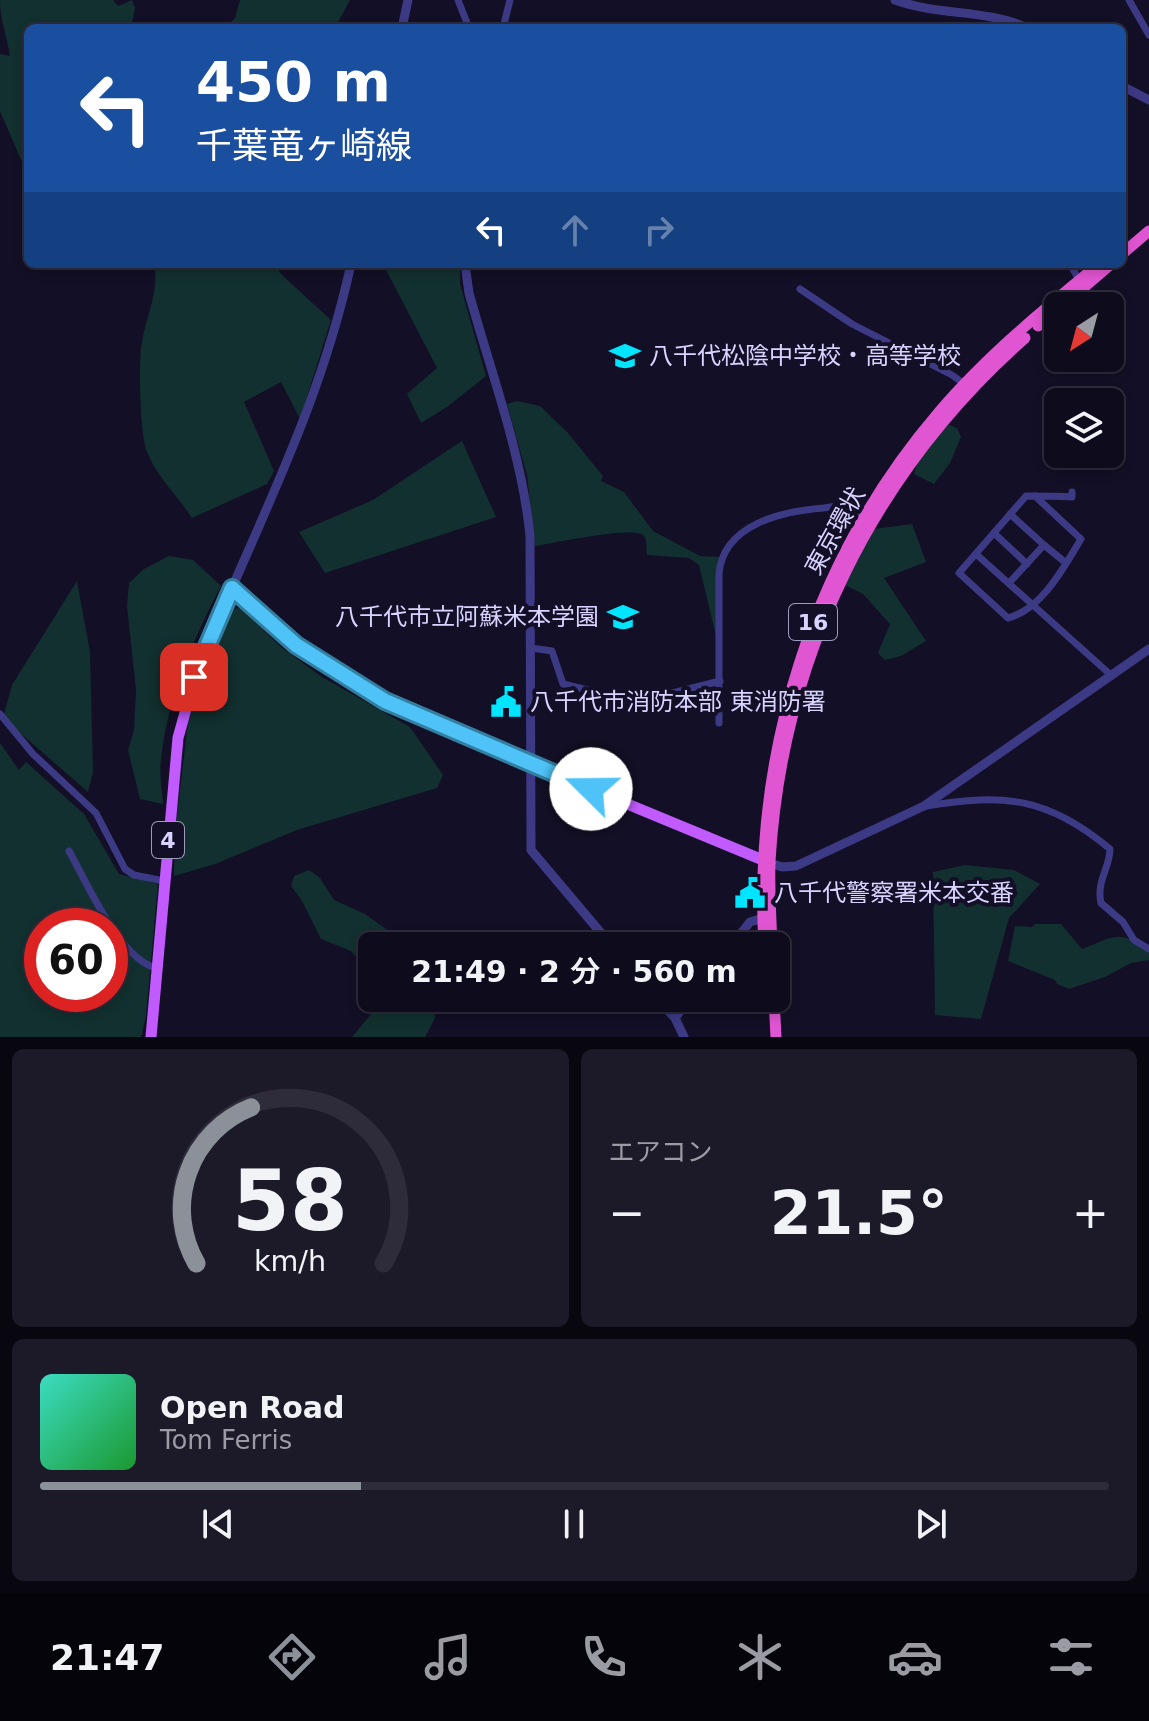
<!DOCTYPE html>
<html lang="ja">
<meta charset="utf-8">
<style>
body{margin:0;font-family:"DejaVu Sans","Noto Sans JP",sans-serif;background:#1c1929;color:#f1f3f6;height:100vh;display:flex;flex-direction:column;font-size:30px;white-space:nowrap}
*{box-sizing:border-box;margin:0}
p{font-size:26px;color:#9b9ba3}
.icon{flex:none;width:44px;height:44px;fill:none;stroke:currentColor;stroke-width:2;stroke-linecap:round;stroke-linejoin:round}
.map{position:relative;height:1037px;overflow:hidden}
.details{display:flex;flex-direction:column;gap:12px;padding:12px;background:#08060f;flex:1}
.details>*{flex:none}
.top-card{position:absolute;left:24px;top:24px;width:1102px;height:244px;border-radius:12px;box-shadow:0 4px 12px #0003,0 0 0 2px #2e2b3b;background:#1a4fa0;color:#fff;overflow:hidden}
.needle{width:52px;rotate:216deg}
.buttons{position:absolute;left:1044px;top:292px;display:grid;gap:16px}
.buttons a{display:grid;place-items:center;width:80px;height:80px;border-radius:12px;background:#0e0b1c;box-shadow:0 4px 12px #0003,0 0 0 2px #2e2b3b;font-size:40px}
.speed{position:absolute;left:24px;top:908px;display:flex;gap:16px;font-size:40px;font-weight:700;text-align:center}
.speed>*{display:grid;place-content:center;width:104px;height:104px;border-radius:50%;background:#0e0b1c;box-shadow:0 4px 12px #0003,0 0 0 2px #2e2b3b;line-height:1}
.speed .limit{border:12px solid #d22;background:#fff;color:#111}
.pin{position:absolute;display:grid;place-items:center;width:68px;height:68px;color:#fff;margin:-34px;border-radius:16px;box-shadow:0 4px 12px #0006}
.me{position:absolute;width:88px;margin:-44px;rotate:292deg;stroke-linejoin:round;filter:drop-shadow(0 0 6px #0008)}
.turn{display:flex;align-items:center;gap:28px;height:168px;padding:0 40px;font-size:36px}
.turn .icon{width:104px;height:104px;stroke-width:2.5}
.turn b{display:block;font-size:56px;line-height:68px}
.lanes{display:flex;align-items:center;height:76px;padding:0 40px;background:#0003;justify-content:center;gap:40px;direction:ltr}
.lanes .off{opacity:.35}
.big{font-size:60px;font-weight:600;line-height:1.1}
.details .widget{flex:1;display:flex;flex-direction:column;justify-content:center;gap:12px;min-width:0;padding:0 28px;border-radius:12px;background:#1c1929}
.details .dial{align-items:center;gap:0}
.dial svg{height:208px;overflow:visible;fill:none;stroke:#2e2b3b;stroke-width:7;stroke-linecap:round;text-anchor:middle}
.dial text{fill:#f1f3f6;stroke:none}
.song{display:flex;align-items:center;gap:24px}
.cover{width:96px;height:96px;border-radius:12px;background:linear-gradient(135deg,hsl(170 70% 55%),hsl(130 70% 35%))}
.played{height:8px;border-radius:4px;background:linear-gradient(90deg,#8c9099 30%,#2e2b3b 30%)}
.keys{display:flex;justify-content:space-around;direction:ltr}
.heat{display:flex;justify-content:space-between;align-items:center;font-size:44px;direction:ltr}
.details .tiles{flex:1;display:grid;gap:12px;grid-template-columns:1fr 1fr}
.widget:last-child{grid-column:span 2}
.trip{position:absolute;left:358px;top:932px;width:432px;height:80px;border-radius:12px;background:#0e0b1c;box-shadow:0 4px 12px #0003,0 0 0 2px #2e2b3b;font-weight:600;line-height:80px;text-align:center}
.menu{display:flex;height:128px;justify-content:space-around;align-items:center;background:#06040b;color:#9b9ba3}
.menu .icon{width:56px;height:56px}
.menu .active{color:#8c9099}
.menu b{font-size:36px;color:#f1f3f6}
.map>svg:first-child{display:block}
</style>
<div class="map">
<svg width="1149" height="1037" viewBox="0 0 1149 1037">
<rect width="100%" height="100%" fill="#130f26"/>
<g fill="#12302f" fill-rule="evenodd">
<path d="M0 0H113L118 6 132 0 135 8 131 28H28V176L0 111V54L10 56C7 36 0 20 0 0Z"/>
<path d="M240 0H350L335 28H225L235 18Z"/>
<path d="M154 264H274L281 274 331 320 300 419 281 382 244 402 274 471 267 484 192 518C177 495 157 477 147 452 140 436 138 360 142 342 146 316 160 290 154 264Z"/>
<path d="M383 264H460V284L486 376 447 407 421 423 407 394 437 368Z"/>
<path d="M517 401 540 406 568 433 603 476 601 481 624 492 653 531 700 556 719 557 716 636 699 565 689 558 647 555C646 551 647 539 644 536 636 525 551 544 535 546L527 475 507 404Z"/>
<path d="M947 424 957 428 961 437 950 463 934 484 914 474 917 463Z"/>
<path d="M462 441 496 517 325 573 299 532 373 500Z"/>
<path d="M912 524 926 562 884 578 926 641 901 656 885 660 878 653 890 624 863 594 843 584 873 529Z"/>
<path d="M169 556 193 560 221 586C193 639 167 701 161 760 159 774 162 790 163 804L140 799 128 750 134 730 136 690 127 606 129 583 144 569Z"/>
<path d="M77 581 90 652 93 772 88 792 3 718 12 685Z"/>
<path d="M241 608 282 648 322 677 410 727 443 775 437 788 297 830 215 864 174 876 175 832 188 722 229 609Z"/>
<path d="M0 743 19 770 26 762 84 814 119 874 158 884 146 1016 141 1037H0ZM42 926H110V994H42Z"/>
<path d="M965 865 1014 870 1040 884 1009 918 981 1019 935 1015 933 872Z"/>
<path d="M309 870 320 878 334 900 365 914 393 934 395 946H372V972L351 951 321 939 301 899 291 886 294 876Z"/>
<path d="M1035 924H1061L1082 949C1115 936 1118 929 1149 950V960L1131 963 1105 977 1069 989 1057 984 1055 980 1008 961 1015 926 1032 927Z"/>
<path d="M416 998 432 1003 435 1018 425 1037H352L372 1013 403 1008Z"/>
</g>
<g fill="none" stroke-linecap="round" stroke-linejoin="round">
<g stroke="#3d3a85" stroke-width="7">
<path d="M458 0 469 28"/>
<path d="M1129 0 1149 35"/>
<path d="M503 28 510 0"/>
<path d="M1070 264 1081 283"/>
<path d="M800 289 852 324 952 375 967 386"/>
<path d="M1035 496 1081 539C1064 567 1042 609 1008 618L959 573 1026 496C1041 496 1056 496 1072 497V492"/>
<path d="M1010 514 1044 545"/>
<path d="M994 533 1027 564"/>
<path d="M976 554 1112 676"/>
<path d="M1009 583 1044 545 1066 563"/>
<path d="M531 648 552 651 563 684 637 702 720 681"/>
<path d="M0 714 33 754 96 813 125 869 134 875 164 881"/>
<path d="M719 723V574C723 524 783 511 824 508 831 507 842 505 849 506 854 508 860 513 865 515"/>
<path d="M926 806C1004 793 1048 797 1110 849 1110 868 1096 881 1101 903L1123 922 1134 940 1149 949"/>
<path d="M69 851C86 881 121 962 157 968"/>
</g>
<g stroke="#3d3a85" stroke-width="9">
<path d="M895 0C939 16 985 9 1028 28"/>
<path d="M402 28 408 0"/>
<path d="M1122 86 1149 100"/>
<path d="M465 264 469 293C491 373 522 454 530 536L531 850 612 946"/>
<path d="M232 588C280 478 325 383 351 264"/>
<path d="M770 863 782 867 796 866 924 806 1149 649"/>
<path d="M731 946 750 922 763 918"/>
<path d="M657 998 675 1018 684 1037"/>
<path d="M675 1018 690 998"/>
</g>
<path stroke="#c25bff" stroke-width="11" d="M151 1037 178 738 199 662 232 588C288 641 348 682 417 717L770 863"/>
<g stroke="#e055d1" stroke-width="11">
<path d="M1122 254 1149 231"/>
<path d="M1062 306 1111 264"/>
<path d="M1038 326 1058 309"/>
<path d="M764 946C753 753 812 560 939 412 986 357 1043 310 1099 264"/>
<path d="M772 946C771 918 769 889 770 861 782 657 873 472 1025 338"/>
<path d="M774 998 776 1037"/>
</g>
</g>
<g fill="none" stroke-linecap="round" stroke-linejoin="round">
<defs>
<path id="route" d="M194 677 232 588 296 645 385 701 591 789"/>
</defs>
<use href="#route" stroke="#337fa1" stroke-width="20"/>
<use href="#route" stroke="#4fc3f7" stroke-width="14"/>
</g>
<defs>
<symbol id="school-bare" viewBox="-9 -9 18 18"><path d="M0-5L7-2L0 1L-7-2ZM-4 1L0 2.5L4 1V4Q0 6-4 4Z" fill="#00e5ff" stroke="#130f26" stroke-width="2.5" paint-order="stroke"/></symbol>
<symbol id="civic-bare" viewBox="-9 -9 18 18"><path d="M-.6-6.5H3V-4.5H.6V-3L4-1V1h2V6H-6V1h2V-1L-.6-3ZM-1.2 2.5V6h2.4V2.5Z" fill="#00e5ff" stroke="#130f26" stroke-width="2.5" paint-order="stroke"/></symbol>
</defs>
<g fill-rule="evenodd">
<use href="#school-bare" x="603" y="334" width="44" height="44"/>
<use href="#school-bare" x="601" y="595" width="44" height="44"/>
<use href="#civic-bare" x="484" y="680" width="44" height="44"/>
<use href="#civic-bare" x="728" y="871" width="44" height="44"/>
</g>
<g text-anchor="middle" stroke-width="8" stroke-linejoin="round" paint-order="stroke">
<g fill="#130f26" stroke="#9e99be" stroke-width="2">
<rect x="789" y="604" width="48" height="36" rx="6"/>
<rect x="152" y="822" width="32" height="36" rx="6"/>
</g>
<g font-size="22" font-weight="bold" fill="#d9d4ff">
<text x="813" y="630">16</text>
<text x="168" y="848">4</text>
</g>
<g font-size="24" fill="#d9d4ff" stroke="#130f26" text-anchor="start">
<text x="649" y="364">八千代松陰中学校・高等学校</text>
<text x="599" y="625" text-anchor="end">八千代市立阿蘇米本学園</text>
<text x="530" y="710">八千代市消防本部 東消防署</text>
<text x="774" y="901">八千代警察署米本交番</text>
</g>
<g font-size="24" fill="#d9d4ff" stroke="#130f26">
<text transform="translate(835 531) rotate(-61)" y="8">東京環状</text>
</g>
</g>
</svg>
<div class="buttons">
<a><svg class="needle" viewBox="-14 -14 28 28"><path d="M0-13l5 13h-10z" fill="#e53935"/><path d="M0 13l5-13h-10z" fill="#9b9ba3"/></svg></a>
<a><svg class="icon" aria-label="layers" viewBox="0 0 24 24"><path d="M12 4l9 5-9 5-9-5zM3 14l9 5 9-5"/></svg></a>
</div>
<div class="speed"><div class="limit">60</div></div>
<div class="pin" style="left:194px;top:677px;background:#d93025"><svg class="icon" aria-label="arrive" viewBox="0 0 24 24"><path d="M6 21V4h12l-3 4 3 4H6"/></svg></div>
<svg class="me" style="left:591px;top:789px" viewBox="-20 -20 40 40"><circle r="19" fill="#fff"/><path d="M0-13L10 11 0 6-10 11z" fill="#4fc3f7"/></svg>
<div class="trip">21:49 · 2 分 · 560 m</div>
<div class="top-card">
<div class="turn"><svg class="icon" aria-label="left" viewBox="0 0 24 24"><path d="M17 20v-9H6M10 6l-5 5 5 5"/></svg><div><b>450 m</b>千葉竜ヶ崎線</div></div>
<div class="lanes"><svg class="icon" aria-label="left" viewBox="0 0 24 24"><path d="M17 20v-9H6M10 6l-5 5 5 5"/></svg><svg class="icon off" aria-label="ahead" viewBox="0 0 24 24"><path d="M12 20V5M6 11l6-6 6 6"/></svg><svg class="icon off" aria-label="right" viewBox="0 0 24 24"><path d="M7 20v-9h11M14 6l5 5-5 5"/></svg></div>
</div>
</div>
<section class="details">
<div class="tiles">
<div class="widget dial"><svg viewBox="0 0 100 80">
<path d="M14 69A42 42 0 1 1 86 69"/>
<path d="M14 69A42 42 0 0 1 35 9" stroke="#8c9099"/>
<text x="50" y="56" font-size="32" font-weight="700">58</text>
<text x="50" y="72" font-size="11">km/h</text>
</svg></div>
<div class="widget"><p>エアコン</p>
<div class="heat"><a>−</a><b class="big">21.5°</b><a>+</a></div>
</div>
<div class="widget">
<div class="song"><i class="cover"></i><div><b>Open Road</b><p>Tom Ferris</p></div></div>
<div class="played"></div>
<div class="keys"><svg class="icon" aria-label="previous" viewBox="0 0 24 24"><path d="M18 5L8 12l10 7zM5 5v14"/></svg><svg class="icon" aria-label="pause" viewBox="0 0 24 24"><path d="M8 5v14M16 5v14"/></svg><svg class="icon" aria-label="next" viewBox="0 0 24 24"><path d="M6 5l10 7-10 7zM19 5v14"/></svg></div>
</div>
</div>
</section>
<nav class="menu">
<b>21:47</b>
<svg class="icon active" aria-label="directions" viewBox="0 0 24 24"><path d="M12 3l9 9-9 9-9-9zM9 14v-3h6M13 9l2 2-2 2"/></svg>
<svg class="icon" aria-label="music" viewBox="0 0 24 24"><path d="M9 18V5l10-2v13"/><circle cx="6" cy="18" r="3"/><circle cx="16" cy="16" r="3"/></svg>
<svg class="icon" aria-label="phone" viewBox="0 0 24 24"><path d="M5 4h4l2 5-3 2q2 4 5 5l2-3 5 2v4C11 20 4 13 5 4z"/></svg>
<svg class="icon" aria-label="climate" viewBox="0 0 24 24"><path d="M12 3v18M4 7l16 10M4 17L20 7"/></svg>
<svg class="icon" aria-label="car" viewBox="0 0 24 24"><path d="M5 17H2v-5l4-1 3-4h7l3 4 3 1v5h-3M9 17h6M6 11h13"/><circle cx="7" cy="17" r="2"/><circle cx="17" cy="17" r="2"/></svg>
<svg class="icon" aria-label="filters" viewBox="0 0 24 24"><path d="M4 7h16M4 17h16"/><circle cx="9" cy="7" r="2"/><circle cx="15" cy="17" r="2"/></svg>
</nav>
